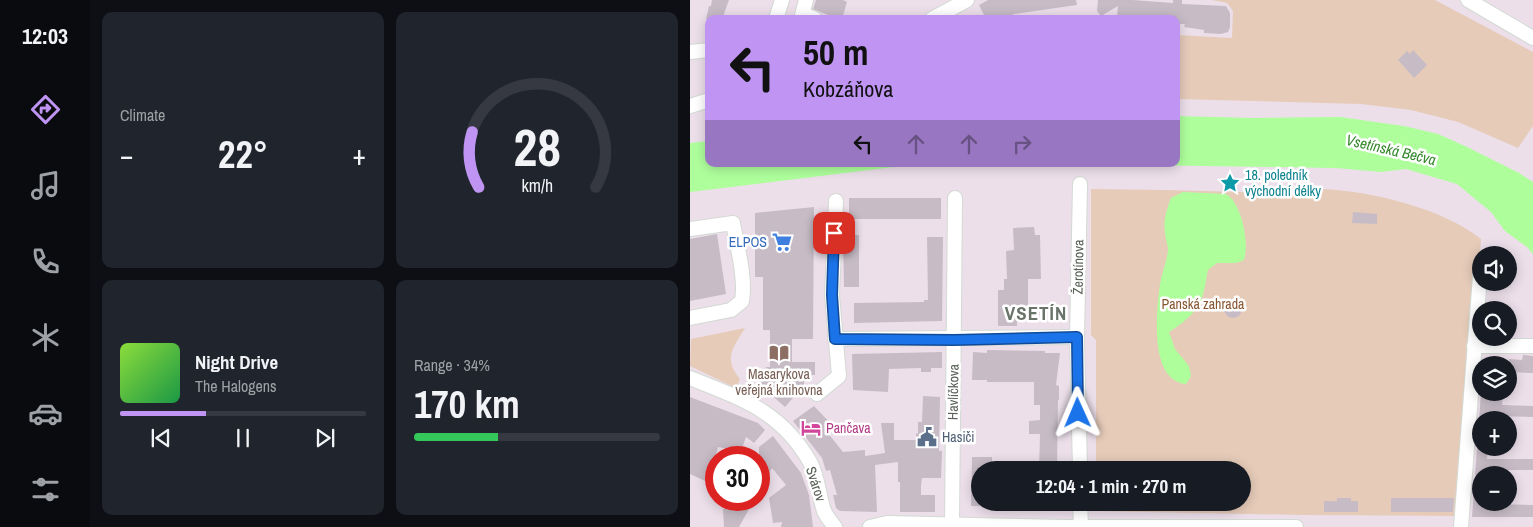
<!DOCTYPE html>
<meta charset="utf-8">
<style>
body{margin:0;font-family:"Archivo Narrow",sans-serif;background:#20242c;color:#f1f3f6;height:100vh;display:flex;flex-direction:column;font-size:19px;white-space:nowrap}
*{box-sizing:border-box;margin:0}
p{font-size:16px;color:#9ea1a6}
.icon{flex:none;width:28px;height:28px;fill:none;stroke:currentColor;stroke-width:2;stroke-linecap:round;stroke-linejoin:round}
.map{position:relative;flex:1;overflow:hidden}
.details{display:flex;flex-direction:column;gap:12px;padding:12px;background:#0d0f14;width:600px}
.details>*{flex:none}
.banner{position:absolute;left:15px;top:15px;width:475px;height:152px;border-radius:10px;box-shadow:0 2px 12px #0003;background:#bf94f3;color:#111;overflow:hidden}
.fabs{position:absolute;left:782px;top:246px;display:grid;gap:10px}
.fabs a{display:grid;place-items:center;width:45px;height:45px;border-radius:50%;background:#171b24;box-shadow:0 2px 12px #0003;font-size:25px}
.speed{position:absolute;left:15px;top:446px;display:flex;gap:10px;font-size:25px;font-weight:700;text-align:center}
.speed>*{display:grid;place-content:center;width:65px;height:65px;border-radius:50%;background:#171b24;box-shadow:0 2px 12px #0003;line-height:1}
.speed .limit{border:8px solid #d22;background:#fff;color:#111}
.pin{position:absolute;display:grid;place-items:center;width:42px;height:42px;color:#fff;margin:-21px;border-radius:10px;box-shadow:0 2px 8px #0006}
.me{position:absolute;width:55px;margin:-28px;rotate:359deg;stroke-linejoin:round;filter:drop-shadow(0 0 4px #0008)}
.turn{display:flex;align-items:center;gap:18px;height:105px;padding:0 15px;font-size:22px}
.turn .icon{width:65px;height:65px;stroke-width:2.5}
.turn b{display:block;font-size:35px;line-height:42px}
.lanes{display:flex;align-items:center;height:48px;padding:0 15px;background:#0003;justify-content:center;gap:25px;direction:ltr}
.lanes .off{opacity:.35}
.big{font-size:38px;font-weight:800;line-height:1.1}
.details .widget{flex:1;display:flex;flex-direction:column;justify-content:center;gap:8px;min-width:0;padding:0 18px;border-radius:10px;background:#20242c}
.details .dial{align-items:center;gap:0}
.dial svg{height:130px;overflow:visible;fill:none;stroke:#363941;stroke-width:7;stroke-linecap:round;text-anchor:middle}
.dial text{fill:#f1f3f6;stroke:none}
.song{display:flex;align-items:center;gap:15px}
.cover{width:60px;height:60px;border-radius:8px;background:linear-gradient(135deg,hsl(90 70% 55%),hsl(140 70% 35%))}
.played{height:5px;border-radius:2px;background:linear-gradient(90deg,#bf94f3 35%,#363941 35%)}
.keys{display:flex;justify-content:space-around;direction:ltr}
.heat{display:flex;justify-content:space-between;align-items:center;font-size:28px;direction:ltr}
.charge{height:8px;border-radius:4px;background:linear-gradient(90deg,#34c759 34%,#363941 0)}
.details .tiles{flex:1;display:grid;gap:12px;grid-template-columns:repeat(2,1fr)}
.trip{position:absolute;left:281px;top:461px;width:280px;height:50px;border-radius:25px;background:#171b24;box-shadow:0 2px 12px #0003;font-weight:800;line-height:50px;text-align:center}
main{display:flex;flex:1;min-height:0}
.menu{display:flex;flex-direction:column;width:90px;justify-content:space-around;align-items:center;background:#090b0e;color:#9ea1a6}
.menu .icon{width:35px;height:35px}
.menu .current{color:#bf94f3}
.menu b{font-size:22px;color:#f1f3f6}
.map>svg:first-child{display:block}
</style>
<main>
<nav class="menu">
<b>12:03</b>
<svg class="icon current" aria-label="directions" viewBox="0 0 24 24"><path d="M12 3l9 9-9 9-9-9zM9 14v-3h6M13 9l2 2-2 2"/></svg>
<svg class="icon" aria-label="music" viewBox="0 0 24 24"><path d="M9 18V5l10-2v13"/><circle cx="6" cy="18" r="3"/><circle cx="16" cy="16" r="3"/></svg>
<svg class="icon" aria-label="phone" viewBox="0 0 24 24"><path d="M5 4h4l2 5-3 2q2 4 5 5l2-3 5 2v4C11 20 4 13 5 4z"/></svg>
<svg class="icon" aria-label="climate" viewBox="0 0 24 24"><path d="M12 3v18M4 7l16 10M4 17L20 7"/></svg>
<svg class="icon" aria-label="car" viewBox="0 0 24 24"><path d="M5 17H2v-5l4-1 3-4h7l3 4 3 1v5h-3M9 17h6M6 11h13"/><circle cx="7" cy="17" r="2"/><circle cx="17" cy="17" r="2"/></svg>
<svg class="icon" aria-label="filters" viewBox="0 0 24 24"><path d="M4 7h16M4 17h16"/><circle cx="9" cy="7" r="2"/><circle cx="15" cy="17" r="2"/></svg>
</nav>
<section class="details">
<div class="tiles">
<div class="widget"><p>Climate</p>
<div class="heat"><a>−</a><b class="big">22°</b><a>+</a></div>
</div>
<div class="widget dial"><svg viewBox="0 0 100 80">
<path d="M14 69A42 42 0 1 1 86 69"/>
<path d="M14 69A42 42 0 0 1 10 35" stroke="#bf94f3"/>
<text x="50" y="56" font-size="32" font-weight="700">28</text>
<text x="50" y="72" font-size="11">km/h</text>
</svg></div>
<div class="widget">
<div class="song"><i class="cover"></i><div><b>Night Drive</b><p>The Halogens</p></div></div>
<div class="played"></div>
<div class="keys"><svg class="icon" aria-label="previous" viewBox="0 0 24 24"><path d="M18 5L8 12l10 7zM5 5v14"/></svg><svg class="icon" aria-label="pause" viewBox="0 0 24 24"><path d="M8 5v14M16 5v14"/></svg><svg class="icon" aria-label="next" viewBox="0 0 24 24"><path d="M6 5l10 7-10 7zM19 5v14"/></svg></div>
</div>
<div class="widget"><p>Range · 34%</p><b class="big">170 km</b><div class="charge"></div></div>
</div>
</section>
<div class="map">
<svg width="843" height="527" viewBox="0 0 843 527">
<rect width="100%" height="100%" fill="#ecdfea"/>
<g fill="#e6cbb9">
<path d="M522 0H745L843 52V126L828 148 768 122 721 110 671 104 486 99V35L542 38 543 11 537 3Z"/>
<path d="M401 189 475 190 630 194 632 189C681 191 752 208 791 239L772 516 614 515 406 511V503L552 502V470H406V340L401 335Z"/>
<path d="M55 328C43 348 33 358 50 379L46 388 0 366 1 339Z"/>
</g>
<g fill="#aeff9c">
<path d="M486 116 563 118 650 117 714 126 748 134 775 146 829 173 843 182V254L837 247 815 231 801 212 767 184 716 169 691 172 646 168 382 164H486Z"/>
<path d="M19 141V164H283L220 165 0 192V143Z"/>
<path d="M493 192 536 194C539 196 543 199 544 202 553 215 559 245 554 260L546 263H527L518 270C516 277 516 284 514 290 511 309 495 322 479 332L485 349 499 366 501 376 496 384C493 384 489 383 486 381 460 367 467 308 470 284 472 272 477 262 478 250 478 244 475 238 475 232 473 220 477 209 481 198Z"/>
</g>
<g fill="#c7bcc6">
<path d="M22 0H39L32 19H16L19 6H21Z"/>
<path d="M126 0H153L157 2 152 19H148L123 9Z"/>
<path d="M298 0H386L387 5 324 14 315 19H296L289 5Z"/>
<path d="M408 0H443L483 3V0H492V4L536 6 540 13V27L538 32 531 34 514 33V30L494 27 495 24H486V19H434L435 16H427L428 6 411 16 407 11Z"/>
<path d="M723 50 737 65 724 78 708 60 717 51 720 54Z"/>
<rect x="159" y="198" width="92" height="21"/>
<path d="M124 207 123 339H102V362H125V375H114V385L95 407 68 383 76 374V367H80V330H73V277H65V213Z"/>
<path d="M663 212 687 214V224L662 223Z"/>
<path d="M344 227 345 235H350L351 279H338V315H327V326H308V290H314V279H317L316 251 324 250 323 228Z"/>
<path d="M27 234 36 294 0 301V239Z"/>
<path d="M153 235H169V287H154Z"/>
<path d="M237 237H253L252 321 164 323V303L234 302V300H238Z"/>
<circle cx="543" cy="309" r="9"/>
<path d="M297 350 355 351V353H370L366 385 369 386V400H368L367 470H349L350 434H339V421L350 420V405H344V382H297V380H282L283 352 297 353Z"/>
<path d="M252 352V368H241V372H231V368L199 369 198 392 163 390 162 354Z"/>
<path d="M833 355 843 356V373L819 372V359L832 360Z"/>
<path d="M791 392 813 395 812 405 843 406V417L800 416V420H789Z"/>
<path d="M233 396 250 397 249 451H252L251 478H232L231 486V495H245V512H210V482H208V462L185 465 187 512 150 511 146 508 143 495H147L140 470 136 471 132 458 103 421 124 406 142 425 141 426 142 429 137 432 153 452 175 450V456L195 453 191 423H204V440H226V433L228 434V422H232Z"/>
<path d="M0 397 68 423 75 430 64 443 56 437 51 451 28 447 22 470 26 472V486L0 474Z"/>
<path d="M83 436 111 473 119 495 123 527H91L92 522 83 523 79 498 96 485 82 468 69 492V447Z"/>
<path d="M787 448H798L797 459H843V470H797L796 475H785Z"/>
<path d="M282 457H302V470H290V506H281Z"/>
<path d="M785 477H791V502H795L794 504 843 505V517H782Z"/>
<path d="M647 498H661V501H668V512H634V501H647Z"/>
<path d="M701 498H764L763 512H701Z"/>
<path d="M48 500H64L49 527H34L33 509H46Z"/>
</g>
<g fill="none" stroke-linecap="round" stroke-linejoin="round">
<defs>
<g id="minor">
<path d="M778 0 843 38"/>
<path d="M113 14 125 19"/>
<path d="M86 19 92 0"/>
<path d="M111 19 116 0"/>
<path d="M242 19 277 0"/>
<path d="M0 52 19 50"/>
<path d="M0 106 19 100"/>
<path d="M0 229 43 223C47 246 56 278 52 301L41 310 0 318"/>
<path d="M145 339 387 337"/>
<path d="M784 346H843"/>
<path d="M0 378C52 399 91 411 120 462 128 476 129 496 134 511 137 517 141 522 145 527"/>
<path d="M127 394 149 376 142 295 146 201"/>
<path d="M390 470 387 337 390 184"/>
<path d="M390 502 391 527"/>
<path d="M262 525 265 198"/>
<path d="M180 527 197 523 376 527H606"/>
<path d="M771 527 791 263"/>
</g>
</defs>
<use href="#minor" stroke="#d2dad3" stroke-width="16"/>
<use href="#minor" stroke="#fff" stroke-width="14"/>
</g>
<g fill="none" stroke-linecap="round" stroke-linejoin="round">
<defs>
<path id="route" d="M144 233 142 295 145 339 264 340 387 337 388 413"/>
</defs>
<use href="#route" stroke="#114b97" stroke-width="12"/>
<use href="#route" stroke="#1a73e8" stroke-width="9"/>
</g>
<defs>
<symbol id="sight-bare" viewBox="-9 -9 18 18"><path d="M0-6L1.8-2.2L6-1.7L2.9 1.2L3.7 5.4L0 3.3L-3.7 5.4L-2.9 1.2L-6-1.7L-1.8-2.2Z" fill="#0f9aa8" stroke="#fff" stroke-width="2.5" paint-order="stroke"/></symbol>
<symbol id="supermarket-bare" viewBox="-9 -9 18 18"><path d="M-6-5.5h2.5l.6 2H6L4.5 2H-2.5L-4.4-4H-6ZM-1.5 3.2a1.3 1.3 0 1 0 .1 0ZM3 3.2a1.3 1.3 0 1 0 .1 0Z" fill="#3f7fe0" stroke="#fff" stroke-width="2.5" paint-order="stroke"/></symbol>
<symbol id="library-bare" viewBox="-9 -9 18 18"><path d="M-6-4Q-3-5.5-.7-3.5V5Q-3 3-6 4ZM6-4Q3-5.5 .7-3.5V5Q3 3 6 4Z" fill="#8d6e63" stroke="#fff" stroke-width="2.5" paint-order="stroke"/></symbol>
<symbol id="hotel-bare" viewBox="-9 -9 18 18"><path d="M-6-4.5h1.5V1H6V5H4.5V3h-9V5H-6ZM-4 0a1.8 1.8 0 1 1 3.6 0ZM.5 0V-2.5h3Q6-2.5 6 0Z" fill="#d1479c" stroke="#fff" stroke-width="2.5" paint-order="stroke"/></symbol>
<symbol id="civic-bare" viewBox="-9 -9 18 18"><path d="M-.6-6.5H3V-4.5H.6V-3L4-1V1h2V6H-6V1h2V-1L-.6-3ZM-1.2 2.5V6h2.4V2.5Z" fill="#5c6f8a" stroke="#fff" stroke-width="2.5" paint-order="stroke"/></symbol>
</defs>
<g fill-rule="evenodd">
<use href="#sight-bare" x="526" y="169" width="28" height="28"/>
<use href="#supermarket-bare" x="78" y="228" width="28" height="28"/>
<use href="#library-bare" x="75" y="339" width="28" height="28"/>
<use href="#hotel-bare" x="107" y="414" width="28" height="28"/>
<use href="#civic-bare" x="223" y="423" width="28" height="28"/>
</g>
<g text-anchor="middle" stroke-width="5" stroke-linejoin="round" paint-order="stroke">
<g font-size="14" fill="#0d838f" stroke="#fff" text-anchor="start">
<text x="555" y="180">18. poledník<tspan x="555" dy="16">východní délky</tspan></text>
</g>
<g font-size="14" fill="#366cbe" stroke="#fff" text-anchor="end">
<text x="77" y="247">ELPOS</text>
</g>
<g font-size="14" fill="#596158" stroke="#fff">
<text transform="translate(388 267) rotate(-89)" y="5">Žerotínova</text>
<text transform="translate(263 392) rotate(-89)" y="5">Havlíčkova</text>
<text transform="translate(126 484) rotate(72)" y="5">Svárov</text>
</g>
<g font-size="14" fill="#875631" stroke="#fff">
<text x="513" y="309">Panská zahrada</text>
</g>
<g font-size="14" fill="#785e54" stroke="#fff">
<text x="89" y="379">Masarykova<tspan x="89" dy="16">veřejná knihovna</tspan></text>
</g>
<g font-size="14" fill="#b23c85" stroke="#fff" text-anchor="start">
<text x="136" y="433">Pančava</text>
</g>
<g font-size="14" fill="#4e5e75" stroke="#fff" text-anchor="start">
<text x="252" y="442">Hasiči</text>
</g>
<g font-size="15" font-style="italic" fill="#35872c" stroke="#fff">
<text transform="translate(701 150) rotate(13)" y="5">Vsetínská Bečva</text>
</g>
<g font-size="19" font-weight="bold" letter-spacing="1" fill="#6a7369" stroke="#fff">
<text x="346" y="320">VSETÍN</text>
</g>
</g>
</svg>
<div class="fabs">
<a><svg class="icon" aria-label="sound" viewBox="0 0 24 24"><path d="M4 9h4l5-4v14l-5-4H4zM17 9q2 3 0 6"/></svg></a>
<a><svg class="icon" aria-label="search" viewBox="0 0 24 24"><circle cx="10" cy="10" r="6"/><path d="M15 15l6 6"/></svg></a>
<a><svg class="icon" aria-label="layers" viewBox="0 0 24 24"><path d="M12 4l9 5-9 5-9-5zM3 14l9 5 9-5"/></svg></a>
<a>+</a>
<a>−</a>
</div>
<div class="speed"><div class="limit">30</div></div>
<div class="pin" style="left:144px;top:233px;background:#d93025"><svg class="icon" aria-label="arrive" viewBox="0 0 24 24"><path d="M6 21V4h12l-3 4 3 4H6"/></svg></div>
<svg class="me" style="left:388px;top:413px" viewBox="-20 -20 40 40"><path d="M0-17L14 15 0 8-14 15z" fill="#1a73e8" stroke="#fff" stroke-width="4"/></svg>
<div class="trip">12:04 · 1 min · 270 m</div>
<div class="banner">
<div class="turn"><svg class="icon" aria-label="left" viewBox="0 0 24 24"><path d="M17 20v-9H6M10 6l-5 5 5 5"/></svg><div><b>50 m</b>Kobzáňova</div></div>
<div class="lanes"><svg class="icon" aria-label="left" viewBox="0 0 24 24"><path d="M17 20v-9H6M10 6l-5 5 5 5"/></svg><svg class="icon off" aria-label="ahead" viewBox="0 0 24 24"><path d="M12 20V5M6 11l6-6 6 6"/></svg><svg class="icon off" aria-label="ahead" viewBox="0 0 24 24"><path d="M12 20V5M6 11l6-6 6 6"/></svg><svg class="icon off" aria-label="right" viewBox="0 0 24 24"><path d="M7 20v-9h11M14 6l5 5-5 5"/></svg></div>
</div>
</div>
</main>
